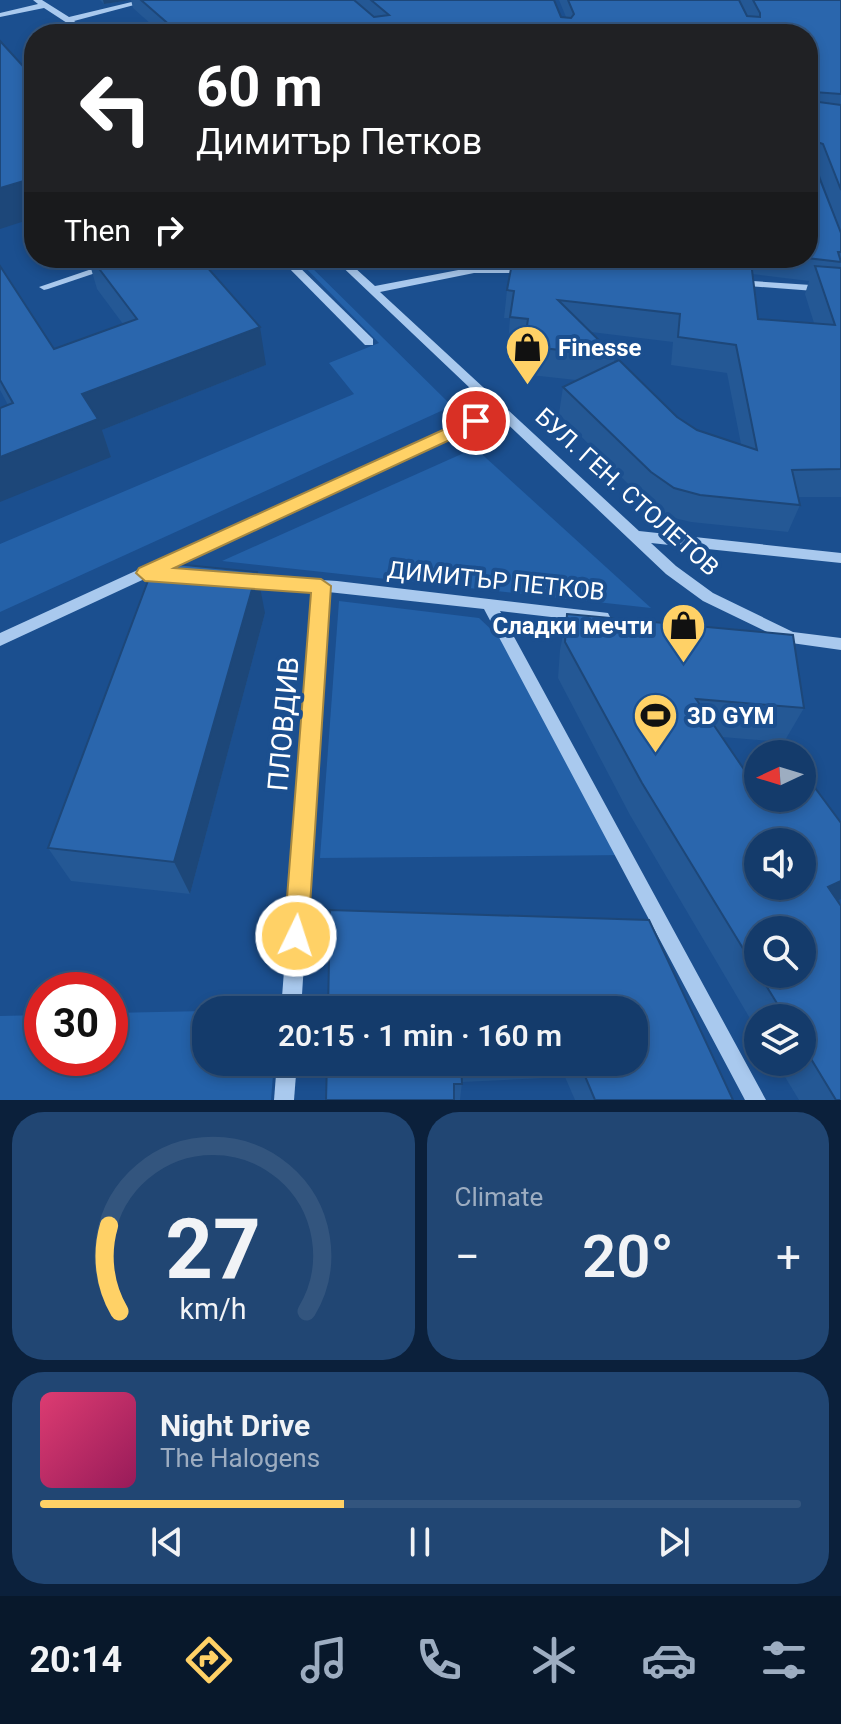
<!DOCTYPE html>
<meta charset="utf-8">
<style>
body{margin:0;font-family:Roboto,sans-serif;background:#214673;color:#f1f3f6;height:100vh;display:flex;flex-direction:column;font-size:30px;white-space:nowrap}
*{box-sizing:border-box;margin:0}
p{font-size:26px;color:#9dadc1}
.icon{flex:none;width:44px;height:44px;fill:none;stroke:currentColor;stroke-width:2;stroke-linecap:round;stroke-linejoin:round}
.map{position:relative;height:1100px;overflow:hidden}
.drawer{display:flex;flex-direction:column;gap:12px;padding:12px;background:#0b203b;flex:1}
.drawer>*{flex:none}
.top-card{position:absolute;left:24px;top:24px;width:794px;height:244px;border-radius:32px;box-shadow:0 4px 12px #0003,0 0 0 2px #33557e;background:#202124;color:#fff;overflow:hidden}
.needle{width:52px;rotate:266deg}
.controls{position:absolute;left:744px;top:740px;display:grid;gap:16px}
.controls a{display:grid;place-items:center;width:72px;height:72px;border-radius:50%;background:#143b6b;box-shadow:0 4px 12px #0003,0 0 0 2px #33557e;font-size:40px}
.speed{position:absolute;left:24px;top:972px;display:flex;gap:16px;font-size:40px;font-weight:700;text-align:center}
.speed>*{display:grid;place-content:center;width:104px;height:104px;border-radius:50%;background:#143b6b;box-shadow:0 4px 12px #0003,0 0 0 2px #33557e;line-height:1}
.speed .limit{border:12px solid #d22;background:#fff;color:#111}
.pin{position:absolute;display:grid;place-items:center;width:68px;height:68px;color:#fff;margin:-34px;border:4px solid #fff;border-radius:50%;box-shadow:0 2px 8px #0007}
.me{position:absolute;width:88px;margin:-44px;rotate:4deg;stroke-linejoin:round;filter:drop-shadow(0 0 6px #0008)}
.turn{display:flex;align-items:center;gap:28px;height:168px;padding:0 40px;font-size:36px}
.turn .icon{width:104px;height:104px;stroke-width:2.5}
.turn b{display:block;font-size:56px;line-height:68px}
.then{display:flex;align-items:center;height:76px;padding:0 40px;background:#0003;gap:16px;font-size:30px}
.big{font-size:60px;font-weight:600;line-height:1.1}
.drawer .widget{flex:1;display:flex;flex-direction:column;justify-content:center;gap:12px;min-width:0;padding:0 28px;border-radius:32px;background:#214673}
.drawer .dial{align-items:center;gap:0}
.dial svg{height:208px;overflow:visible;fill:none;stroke:#33557e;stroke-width:7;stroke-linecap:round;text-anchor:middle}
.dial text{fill:#f1f3f6;stroke:none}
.song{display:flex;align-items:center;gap:24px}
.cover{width:96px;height:96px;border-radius:12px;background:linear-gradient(135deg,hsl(340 70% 55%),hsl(330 70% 35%))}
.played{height:8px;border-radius:4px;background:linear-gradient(90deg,#ffd166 40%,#33557e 40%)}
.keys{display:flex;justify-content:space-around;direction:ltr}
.heat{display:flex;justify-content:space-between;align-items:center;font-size:44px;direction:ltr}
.drawer .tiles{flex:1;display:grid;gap:12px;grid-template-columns:1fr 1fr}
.widget:last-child{grid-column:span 2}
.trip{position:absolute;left:192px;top:996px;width:456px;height:80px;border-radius:32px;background:#143b6b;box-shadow:0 4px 12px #0003,0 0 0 2px #33557e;font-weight:600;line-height:80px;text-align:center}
.dock{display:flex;height:128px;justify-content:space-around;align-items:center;background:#08182b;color:#9dadc1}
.dock .icon{width:56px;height:56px}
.dock .on{color:#ffd166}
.dock b{font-size:36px;color:#f1f3f6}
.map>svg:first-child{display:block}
</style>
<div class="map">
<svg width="841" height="1100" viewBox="0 0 841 1100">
<rect width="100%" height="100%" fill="#1b4f8f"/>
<g fill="#2461a8">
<path d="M296 258H302L452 406 0 612V544L354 394 329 363 379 343Z"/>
<path d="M475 448 651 608 222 561Z"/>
<path d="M339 601 479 618 515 652 624 855 320 858Z"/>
<path d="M206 1011V1062H274L271 1100H0V1016L42 1015V1058H110V1013Z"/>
</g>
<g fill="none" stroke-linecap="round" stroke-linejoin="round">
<g fill="#a9c9ee" fill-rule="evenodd">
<path d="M33 0H42L69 17 140 0H153L74 21 93 34H84L44 8 0 17V13L38 4Z"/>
<path d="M124 258H140L48 289 44 290 39 287Z"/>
<path d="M279 258H290L373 339V345H365Z"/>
<path d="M333 258H344L375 286 474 267 533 268V272L529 273H474L380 292 639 531 841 553V563L651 543 676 566 713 593 793 632 841 638V650L770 640 769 633 703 601 666 574 498 415 0 646V633L491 408Z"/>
<path d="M738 280 841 287V293L734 285 733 283Z"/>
<path d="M242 575 337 581 608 613 610 617 608 621 603 623 500 611 766 1100H745L484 609 328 592 301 1010H281L313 591 242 587 237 585 235 581 237 577Z"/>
<path d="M277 1062H297L294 1100H274Z"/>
</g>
</g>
<g fill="#245895" fill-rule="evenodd">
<path d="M100 0H554L561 17H566L559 0H841V232L816 165 814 164 841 233V497H798L800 505 788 532 691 522 666 516 644 500 559 414 563 387 576 380 521 374 524 346 508 345 510 318H504L507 290 552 259 613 266 612 258H808V34H162L133 8 131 0 104 4ZM752 274 809 281 805 294 814 323 758 319ZM591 332 673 342 671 365 727 373 741 444 697 430 677 417 614 362 615 356Z"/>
<path d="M88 258H199L266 365 102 430 111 457 8 405 0 390V266L54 349 123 324 97 289Z"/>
<path d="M265 613 190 894 71 881 48 848Z"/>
<path d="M567 614 804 708 784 742 722 737 758 798 841 823V899L837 900 841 1100H799L776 1062H802V1018H758V1032L630 815 558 678 560 650ZM758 930 802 974H758Z"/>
<path d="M330 910 733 1100H575L565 1077 462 1082 460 1100H326L327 1062H634Z"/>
</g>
<g fill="#1d4779">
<path d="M103 0H131L104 4Z"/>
<path d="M34 178V218L0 229V188Z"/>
<path d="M260 327 266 365 102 430 111 457 0 502V457L82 394Z"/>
<path d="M257 572 265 613 190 894 174 862Z"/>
<path d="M841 881V899L804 915 828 887Z"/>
</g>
<g fill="#2a66ad" stroke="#1d4779" stroke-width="2" fill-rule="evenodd">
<path d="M141 0H354L374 17 389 15 371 0H554L561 17 571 18 574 14 568 0H739L747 16 760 17V13L753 0H841V94L814 92 811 101 841 105V190L823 144 812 140V159L841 233V252H838L841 262 807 258 808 34H180Z"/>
<path d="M0 41 32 76 34 75V178L0 188Z"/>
<path d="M91 258H199L260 327 82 394 98 419 0 457V408L13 403 0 380V266L54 349 137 319Z"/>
<path d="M513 258H552V259L619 266 618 258H683L751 262 758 319 835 325 815 266 841 268V469L792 470 800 505 700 495 674 488 651 472 563 387 619 360 677 417 697 430 757 450 736 345 678 337 680 314 558 300 615 356 524 346 528 319 510 317 514 291 507 290Z"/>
<path d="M155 562 257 572 174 862 48 848Z"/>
<path d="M567 614 793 635 804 708 696 699 758 790V798H802V774L804 773 841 823V881L828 887 841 906V1100H836L802 1044V1018H786L759 974H802V930H758V973L642 783 565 642ZM758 842H802V886H758Z"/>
<path d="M330 910 649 920 733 1100H595L579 1062H634V1010H328Z"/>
<path d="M327 1062H461L462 1084H454V1100H326Z"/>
</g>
<path fill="#ffd166" stroke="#a68842" stroke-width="2" d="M476 415 484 421 482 425 174 568 321 579 331 586 308 936 304 945 296 948 287 945 284 936 311 593 145 581 136 573 139 568Z"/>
<defs>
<symbol id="shop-pin" viewBox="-11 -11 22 30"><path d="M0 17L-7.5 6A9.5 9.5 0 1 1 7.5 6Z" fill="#ffd166" stroke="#1b4f8f"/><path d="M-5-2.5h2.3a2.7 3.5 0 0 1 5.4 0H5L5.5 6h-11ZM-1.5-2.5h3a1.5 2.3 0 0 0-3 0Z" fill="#111"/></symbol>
<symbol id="stadium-pin" viewBox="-11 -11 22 30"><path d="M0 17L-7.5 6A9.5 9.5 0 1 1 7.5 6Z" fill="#ffd166" stroke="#1b4f8f"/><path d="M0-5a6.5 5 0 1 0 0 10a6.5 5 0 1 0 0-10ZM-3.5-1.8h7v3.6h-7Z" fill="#111"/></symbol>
</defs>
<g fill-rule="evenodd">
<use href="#shop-pin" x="502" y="322" width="51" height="69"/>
<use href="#shop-pin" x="658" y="600" width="51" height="69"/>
<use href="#stadium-pin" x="630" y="690" width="51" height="69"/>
</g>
<g text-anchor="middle" stroke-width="8" stroke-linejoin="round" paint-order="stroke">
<g font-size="24" font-weight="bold" fill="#fff" stroke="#1b4f8f" text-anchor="start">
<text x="558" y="356">Finesse</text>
<text x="653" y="634" text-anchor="end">Сладки мечти</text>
<text x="687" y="724">3D GYM</text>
</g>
<g font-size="24" fill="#fff" stroke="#1b4f8f">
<text transform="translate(627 492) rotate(42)" y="8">БУЛ. ГЕН. СТОЛЕТОВ</text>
<text transform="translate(496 581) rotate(6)" y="8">ДИМИТЪР ПЕТКОВ</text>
</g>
<g font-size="28" fill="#fff" stroke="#1b4f8f">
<text transform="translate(283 724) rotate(-85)" y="10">ПЛОВДИВ</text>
</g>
</g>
</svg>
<div class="controls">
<a><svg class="needle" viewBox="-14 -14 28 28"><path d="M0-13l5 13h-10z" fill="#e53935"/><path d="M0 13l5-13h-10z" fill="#9dadc1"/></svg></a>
<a><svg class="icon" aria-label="sound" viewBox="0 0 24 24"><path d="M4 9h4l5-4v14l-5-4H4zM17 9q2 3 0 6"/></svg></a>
<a><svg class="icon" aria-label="search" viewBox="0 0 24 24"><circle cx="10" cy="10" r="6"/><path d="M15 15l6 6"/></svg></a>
<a><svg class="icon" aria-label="layers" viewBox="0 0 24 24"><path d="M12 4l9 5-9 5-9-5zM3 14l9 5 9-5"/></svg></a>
</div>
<div class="speed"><div class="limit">30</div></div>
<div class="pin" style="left:476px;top:421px;background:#d93025"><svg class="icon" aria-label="arrive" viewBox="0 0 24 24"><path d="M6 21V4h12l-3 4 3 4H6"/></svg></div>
<svg class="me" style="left:296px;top:936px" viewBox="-20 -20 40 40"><circle r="17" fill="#ffd166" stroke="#fff" stroke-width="3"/><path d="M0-11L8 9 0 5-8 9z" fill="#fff"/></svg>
<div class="trip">20:15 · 1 min · 160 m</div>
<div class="top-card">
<div class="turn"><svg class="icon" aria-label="left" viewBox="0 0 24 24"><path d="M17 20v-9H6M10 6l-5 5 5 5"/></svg><div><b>60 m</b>Димитър Петков</div></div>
<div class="then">Then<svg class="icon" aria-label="right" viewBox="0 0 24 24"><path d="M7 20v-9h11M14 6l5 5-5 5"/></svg></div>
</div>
</div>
<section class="drawer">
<div class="tiles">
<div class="widget dial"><svg viewBox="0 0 100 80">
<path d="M14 69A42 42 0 1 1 86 69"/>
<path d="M14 69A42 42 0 0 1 10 36" stroke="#ffd166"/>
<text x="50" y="56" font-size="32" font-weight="700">27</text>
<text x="50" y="72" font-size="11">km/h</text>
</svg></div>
<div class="widget"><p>Climate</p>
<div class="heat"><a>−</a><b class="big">20°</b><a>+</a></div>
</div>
<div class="widget">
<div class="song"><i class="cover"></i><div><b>Night Drive</b><p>The Halogens</p></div></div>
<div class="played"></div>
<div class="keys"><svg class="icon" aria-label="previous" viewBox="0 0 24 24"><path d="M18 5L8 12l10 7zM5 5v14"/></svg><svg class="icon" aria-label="pause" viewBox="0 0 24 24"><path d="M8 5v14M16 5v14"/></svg><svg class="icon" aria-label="next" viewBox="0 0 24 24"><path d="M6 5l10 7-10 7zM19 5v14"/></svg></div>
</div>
</div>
</section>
<nav class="dock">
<b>20:14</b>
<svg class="icon on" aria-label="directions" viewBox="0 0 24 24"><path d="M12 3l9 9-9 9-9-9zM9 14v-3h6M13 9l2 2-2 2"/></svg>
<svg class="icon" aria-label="music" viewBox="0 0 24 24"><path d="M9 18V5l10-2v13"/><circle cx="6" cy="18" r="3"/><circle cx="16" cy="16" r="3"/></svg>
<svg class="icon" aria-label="phone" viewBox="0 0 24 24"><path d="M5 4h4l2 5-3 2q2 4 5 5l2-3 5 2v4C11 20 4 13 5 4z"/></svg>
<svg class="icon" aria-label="climate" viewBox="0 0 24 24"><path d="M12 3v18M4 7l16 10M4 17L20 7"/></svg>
<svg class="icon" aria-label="car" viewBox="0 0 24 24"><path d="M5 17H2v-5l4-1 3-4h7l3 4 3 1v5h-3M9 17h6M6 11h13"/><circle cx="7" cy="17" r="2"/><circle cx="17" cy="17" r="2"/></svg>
<svg class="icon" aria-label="filters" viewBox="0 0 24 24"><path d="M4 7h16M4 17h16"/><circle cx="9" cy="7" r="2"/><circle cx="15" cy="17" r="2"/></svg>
</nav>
